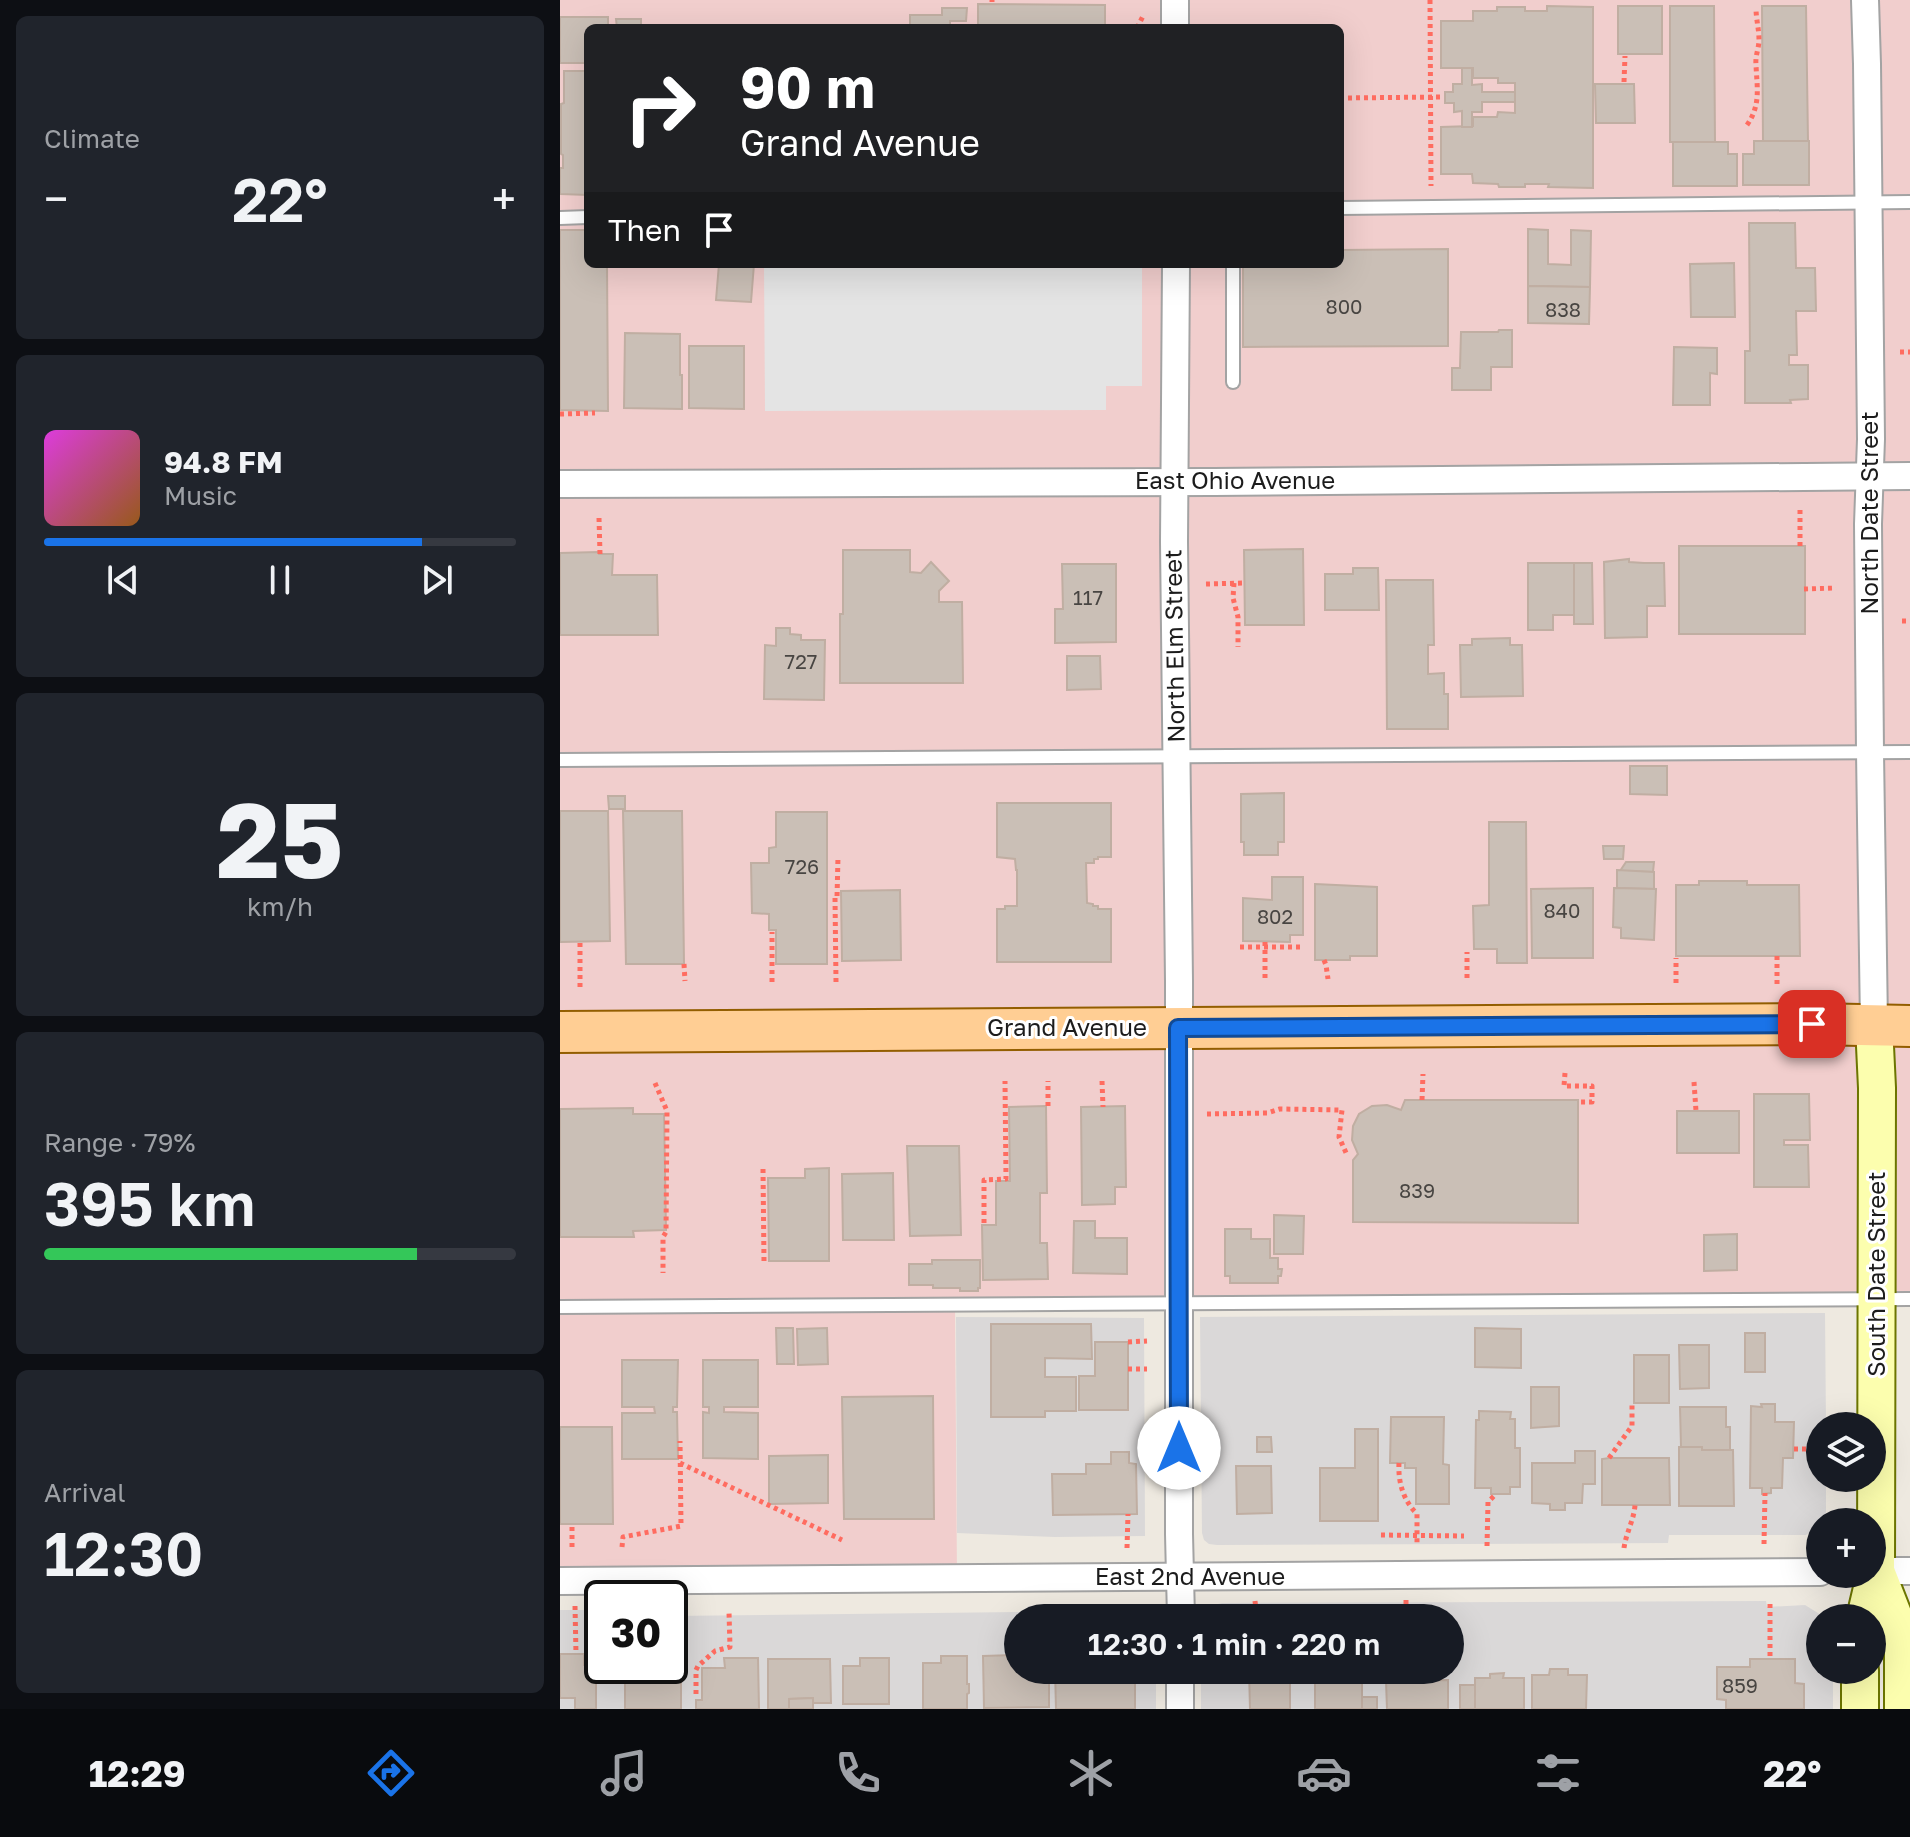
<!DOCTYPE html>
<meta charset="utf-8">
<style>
body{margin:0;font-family:"Golos Text",sans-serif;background:#20242c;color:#f1f3f6;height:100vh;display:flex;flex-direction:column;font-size:30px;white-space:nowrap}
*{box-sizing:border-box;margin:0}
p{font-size:26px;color:#9ea1a6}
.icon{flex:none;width:44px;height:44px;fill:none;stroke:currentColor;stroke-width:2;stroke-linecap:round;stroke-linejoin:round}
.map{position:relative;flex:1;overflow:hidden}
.details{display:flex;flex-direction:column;gap:16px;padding:16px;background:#0d0f14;width:560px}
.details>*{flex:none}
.top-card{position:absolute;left:24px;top:24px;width:760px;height:244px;border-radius:12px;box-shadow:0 8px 32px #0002;background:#202124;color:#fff;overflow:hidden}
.controls{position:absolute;left:1246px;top:1412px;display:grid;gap:16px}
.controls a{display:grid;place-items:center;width:80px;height:80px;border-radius:50%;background:#171b24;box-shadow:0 8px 32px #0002;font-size:40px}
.speed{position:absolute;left:24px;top:1580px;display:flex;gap:16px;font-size:40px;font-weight:700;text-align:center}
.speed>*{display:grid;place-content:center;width:104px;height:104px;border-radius:50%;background:#171b24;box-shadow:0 8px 32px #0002;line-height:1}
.speed .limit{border:4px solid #111;border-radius:12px;background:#fff;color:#111}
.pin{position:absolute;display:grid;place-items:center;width:68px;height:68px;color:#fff;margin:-34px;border-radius:16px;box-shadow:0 4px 12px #0006}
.me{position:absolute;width:88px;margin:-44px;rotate:0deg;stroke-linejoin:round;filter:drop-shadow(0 0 6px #0008)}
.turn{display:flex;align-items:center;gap:28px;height:168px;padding:0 24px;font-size:36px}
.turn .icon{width:104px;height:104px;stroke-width:2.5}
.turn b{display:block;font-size:56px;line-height:68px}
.then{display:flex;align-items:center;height:76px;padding:0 24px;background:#0003;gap:16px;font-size:30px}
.big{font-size:60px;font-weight:600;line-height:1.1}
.details .card{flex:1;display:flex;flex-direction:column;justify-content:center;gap:12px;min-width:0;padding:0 28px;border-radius:12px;background:#20242c}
.details .dial{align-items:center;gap:0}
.dial b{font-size:104px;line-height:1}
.song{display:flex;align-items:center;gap:24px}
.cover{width:96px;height:96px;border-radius:12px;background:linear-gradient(135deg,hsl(300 70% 55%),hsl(30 70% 35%))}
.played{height:8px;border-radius:4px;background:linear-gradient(90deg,#1a73e8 80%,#363941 80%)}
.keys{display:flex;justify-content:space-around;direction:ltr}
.heat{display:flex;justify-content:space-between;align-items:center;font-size:44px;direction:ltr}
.charge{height:12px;border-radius:6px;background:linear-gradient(90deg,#34c759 79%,#363941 0)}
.trip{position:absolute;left:444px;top:1604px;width:460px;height:80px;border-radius:40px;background:#171b24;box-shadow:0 8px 32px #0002;font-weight:600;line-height:80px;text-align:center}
.menu{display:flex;height:128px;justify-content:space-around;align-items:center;background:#090b0e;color:#9ea1a6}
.menu .icon{width:56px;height:56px}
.menu .current{color:#1a73e8}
.menu b{font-size:36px;color:#f1f3f6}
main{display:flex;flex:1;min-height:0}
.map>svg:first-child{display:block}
</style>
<main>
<section class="details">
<div class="card"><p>Climate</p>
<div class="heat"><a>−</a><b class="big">22°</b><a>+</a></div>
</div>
<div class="card">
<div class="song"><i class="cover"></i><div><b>94.8 FM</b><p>Music</p></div></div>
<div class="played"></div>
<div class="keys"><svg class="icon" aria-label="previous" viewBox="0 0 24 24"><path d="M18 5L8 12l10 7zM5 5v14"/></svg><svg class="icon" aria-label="pause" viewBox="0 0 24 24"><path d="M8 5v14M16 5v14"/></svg><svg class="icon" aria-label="next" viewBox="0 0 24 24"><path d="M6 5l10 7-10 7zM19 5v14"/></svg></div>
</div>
<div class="card dial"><b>25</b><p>km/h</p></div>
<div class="card"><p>Range · 79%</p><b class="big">395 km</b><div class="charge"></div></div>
<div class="card"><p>Arrival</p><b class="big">12:30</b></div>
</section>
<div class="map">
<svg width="1350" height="1709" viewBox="0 0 1350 1709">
<rect width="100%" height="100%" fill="#eee9e0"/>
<g fill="#dad8d8">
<path d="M1265 1313 1266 1426H1260V1478H1266V1513L1264 1519 1257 1527 1246 1535H1109L1108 1543 657 1545 649 1544 644 1540 642 1533 640 1317Z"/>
<path d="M396 1317 584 1318 585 1536 495 1537 397 1533Z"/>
<path d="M1206 1601 1207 1607 1245 1605 1266 1618H1260V1670H1273V1709H641V1670H890V1618H641L648 1607 654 1605 662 1603Z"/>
<path d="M468 1606H585L591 1608 595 1612 596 1618H458V1670H596V1709H0V1610H42V1666H110V1616L467 1612Z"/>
</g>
<path fill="#f1cecd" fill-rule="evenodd" d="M0 0H1350V1299L395 1305 397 1579 0 1581ZM28 28H780V264H28Z"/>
<path fill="#e4e4e4" d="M204 264H582V386H546V410L205 411Z"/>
<g fill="#cabfb6" stroke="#c0aea2" stroke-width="2">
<path d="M418 4 545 5V28H418Z"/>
<path d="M987 6 1033 7V188L988 187 989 184H965V187H939L938 184 913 183 912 174H881V127L913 126V117H937L938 112 955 113V83H938V78H913V68H881V21H913V11H937V7H965V11H987Z"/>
<rect x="1058" y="6" width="44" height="48"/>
<path d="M1110 6H1154L1155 142H1110Z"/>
<path d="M1202 6H1246L1248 141H1203Z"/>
<path d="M382 8H407L406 21H390V28H350V15H382Z"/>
<path d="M0 17H48V28H28V63H0Z"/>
<path d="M56 19H81V28H57Z"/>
<path d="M902 68H912V85L922 84V92H955V102H922V112H912V127H902V111L894 112V103H885V92H893V84H902Z"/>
<path d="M4 71H28V195L0 194V168H3V155L1 154V104L4 103Z"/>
<path d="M1035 84H1074L1075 123H1036Z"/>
<path d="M1194 141H1249V185H1183V154H1194Z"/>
<path d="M1113 142H1168V154H1177V186H1113Z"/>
<path d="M1189 223H1235L1236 268H1255L1256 311H1236L1237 355H1229V365H1248V399L1230 400 1231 403H1185V351H1190Z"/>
<path d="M968 229 988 230V264L1011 265V230L1031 231 1030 287 968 286Z"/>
<path d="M0 230H28V264H47L48 411 0 410Z"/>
<path d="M888 249V346L683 347V264H780V250Z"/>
<path d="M1174 263 1175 317H1131L1130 264Z"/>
<path d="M159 264H194L191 302 156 300Z"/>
<path d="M968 286 1030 287 1029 324 968 323Z"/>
<path d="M939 330H952V367H931V390H892V368H900L901 332H938Z"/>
<path d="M65 333 120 334V375H122V409L64 408Z"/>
<path d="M129 346H184V409L129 408Z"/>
<path d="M1114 347 1157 348V374L1150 373V405H1113Z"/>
<rect x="1119" y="546" width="126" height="88"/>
<path d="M743 549 744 625H685L684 550Z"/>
<path d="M283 550H350V572L361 573 371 562 389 581 379 591V602H402L403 683H280V614H283Z"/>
<path d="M38 552 39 554H53L52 575H97L98 635H0V553Z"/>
<path d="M1069 559V562L1084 563H1104L1105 606H1087V637L1045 638 1044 562Z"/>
<path d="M968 563H1014V615H993V630H968Z"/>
<path d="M1014 563H1032L1033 624H1014Z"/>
<path d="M502 564H556V642L495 643V609H503Z"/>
<path d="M793 568H818L819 610H765V574H793Z"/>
<path d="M826 580H873L874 645H868V674L884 673V694H888V729H827Z"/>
<path d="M216 628H230V634L241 635V640H265L264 700 204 699 205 645 216 646Z"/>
<path d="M950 638V645H962L963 696 901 697 900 645H912V639Z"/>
<path d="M507 656H540L541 689 507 690Z"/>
<path d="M1070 766H1107V795L1070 794Z"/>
<path d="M724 793V842H718V855H684V842H681V794Z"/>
<path d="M48 796H65V809H49Z"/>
<path d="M437 803H551V857H538V859H534V863H526L527 903 533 904V906H538V909H551V962H437V909H445V906H457V870H456L455 859 437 857Z"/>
<path d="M0 811H48L50 941 0 942Z"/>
<path d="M63 811H122L124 964H66Z"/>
<path d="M216 812H267V964H216V930H209V914L192 913 191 863H209V848L216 847Z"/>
<path d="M929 822H966L967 963H937V949H914L913 906 929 905Z"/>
<path d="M1043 846H1064L1063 859H1044Z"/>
<path d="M1066 862H1094L1093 872 1060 871Z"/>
<path d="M1057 870 1094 872V889L1057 888Z"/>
<path d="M712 877H743V935H730V942L683 941V898L712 900Z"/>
<path d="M1139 881H1187V885H1239L1240 956H1116V885H1139Z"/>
<path d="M755 884 817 887V956H790V960H755Z"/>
<path d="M1033 888V958H972L971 889Z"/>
<path d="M1054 888 1096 889 1094 940 1061 938V928L1053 927Z"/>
<path d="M340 890 341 960 282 961 281 891Z"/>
<path d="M1194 1094H1249L1250 1140H1224V1145H1248L1249 1187H1194Z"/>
<path d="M845 1100H1018V1223L793 1222V1160L798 1154 792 1140 793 1126 799 1114 812 1106 827 1105 841 1110Z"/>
<path d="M486 1106 487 1193H480V1243H487L488 1279 423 1280 422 1225H436V1181H450L449 1107Z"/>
<path d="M565 1106 566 1187H555V1204L522 1205 521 1107Z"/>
<path d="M73 1108V1114H104L106 1230 73 1231 74 1237H0V1109Z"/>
<rect x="1117" y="1111" width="62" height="42"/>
<path d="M347 1146H399L401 1235 350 1236Z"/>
<path d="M269 1168V1261H209L208 1178H245V1169Z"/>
<path d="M333 1173 334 1240H283L282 1174Z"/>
<path d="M714 1215 744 1216 743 1254H714Z"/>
<path d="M514 1221H535V1238H567V1274L513 1273Z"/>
<path d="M665 1229H691V1239H710V1258H718V1269H722L721 1276H718V1283H670V1276H665Z"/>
<path d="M1177 1234V1270L1144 1271V1235Z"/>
<path d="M372 1260H420V1288H418V1291H400V1288H373V1285H349V1264H372Z"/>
<path d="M431 1324H531L532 1359 485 1358V1377H516V1411H485V1417H431Z"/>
<path d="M216 1328H233L234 1364H217Z"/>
<path d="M267 1328 268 1364 238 1365 237 1329Z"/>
<path d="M915 1328 961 1329V1368L915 1367Z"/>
<rect x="1185" y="1333" width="20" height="39"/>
<path d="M535 1342H568V1410H519V1376H535Z"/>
<path d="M1119 1345H1149V1388L1120 1389Z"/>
<rect x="1074" y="1355" width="35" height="48"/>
<path d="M62 1360H118L117 1407H113V1412H117L118 1459H62V1413H95L94 1407H62Z"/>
<path d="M143 1360H198V1407H164V1412L198 1413V1459L143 1458V1412L149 1413V1407H143Z"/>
<path d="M971 1387H999V1426L971 1428Z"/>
<path d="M373 1396 374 1519H284L282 1397Z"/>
<path d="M1201 1404H1215V1422H1234L1233 1458H1223L1222 1488H1211V1493L1202 1494V1488H1190L1191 1406 1202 1407Z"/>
<path d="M1120 1407H1166V1427H1170V1450H1142V1447H1121Z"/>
<path d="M919 1411 951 1412 950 1419H955V1448H960V1487H950V1494H931V1488H915L916 1420H919Z"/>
<path d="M831 1417H884L883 1464 889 1465V1504H856V1468H845V1463H830Z"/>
<path d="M0 1427H52L53 1524H0Z"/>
<path d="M795 1429H818V1521H760V1468H795Z"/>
<path d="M697 1437H711L712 1452H697Z"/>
<path d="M1119 1447H1142V1450H1173L1174 1506H1119Z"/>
<path d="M1015 1451H1035V1484H1023L1022 1503H1005V1510H990V1504L972 1503V1463H1015Z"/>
<path d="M551 1452H569V1463L576 1464 577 1514 493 1515 492 1474H526V1464H551Z"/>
<path d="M268 1455V1503L209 1504V1456Z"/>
<path d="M1049 1458H1109L1110 1505H1042V1459Z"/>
<path d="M676 1466H711L712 1513 677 1514Z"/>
<path d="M0 1654H24V1665L36 1664V1709H15V1698H0Z"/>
<path d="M454 1655V1666H458V1670H489V1707L424 1708 423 1656Z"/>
<path d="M381 1656H407V1684H409V1693L407 1694V1709H363V1663H381Z"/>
<path d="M164 1658H198L199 1709H136V1700H142V1668H165Z"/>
<path d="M300 1658H329V1704H283V1666H300Z"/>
<path d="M110 1659H121V1709H65V1666H110Z"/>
<path d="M208 1659H270L271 1703H253V1698L229 1699V1709H208Z"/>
<path d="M1190 1659H1235V1683L1244 1684V1709H1166V1700L1157 1699V1667H1190Z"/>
<path d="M990 1669H1008V1675H1027L1026 1709H972V1675H989Z"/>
<path d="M495 1670H575V1709H496Z"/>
<path d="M689 1670H730V1709H690Z"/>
<path d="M944 1673 943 1678H964V1709H915V1678H930V1674Z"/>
<path d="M775 1674H788V1679H802V1709H755V1679H776Z"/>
<path d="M888 1680V1709H827L826 1681Z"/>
<rect x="900" y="1685" width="15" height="24"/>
<rect x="802" y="1697" width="15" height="12"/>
<path d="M253 1698V1709H229V1699Z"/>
</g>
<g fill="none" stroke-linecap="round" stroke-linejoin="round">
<defs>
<g id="service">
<path d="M780 208 1350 202"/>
<path d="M0 218 28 217"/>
<path d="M673 264V382"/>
<path d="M0 760 1350 752"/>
<path d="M0 1307 1350 1299"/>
</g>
<g id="minor">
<path d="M615 0V28"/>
<path d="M1305 0 1307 64 1311 439 1308 524 1310 752 1314 1025"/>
<path d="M616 264 614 542 619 981V1534L621 1618"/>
<path d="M0 484 654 482 1350 476"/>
<path d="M1312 1571H1350"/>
<path d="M0 1581 1260 1572"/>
<path d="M620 1709V1670"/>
</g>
<g id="secondary">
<path d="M1316 1571 1343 1640V1709"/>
<path d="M1305 1618 1316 1571 1317 1088 1314 1025"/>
<path d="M1300 1670V1709"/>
</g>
<path id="primary" d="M0 1032 1252 1024 1350 1026"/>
</defs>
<use href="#service" stroke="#a3a3a3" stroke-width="16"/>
<use href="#minor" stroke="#a3a3a3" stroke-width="30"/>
<use href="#secondary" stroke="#6c7500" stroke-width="40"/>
<use href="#primary" stroke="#935e00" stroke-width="44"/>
<g stroke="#ff6c60" stroke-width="5" stroke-dasharray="4 4" stroke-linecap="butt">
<path d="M870 0 871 186"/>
<path d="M432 2V0"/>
<path d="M577 28 584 14"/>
<path d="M1064 82 1065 56"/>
<path d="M780 98 881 97"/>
<path d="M1187 125C1201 105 1197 88 1196 65 1195 56 1199 48 1199 40 1199 29 1196 19 1196 8"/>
<path d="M1340 352H1350"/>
<path d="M0 414 35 413"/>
<path d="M1240 510V546"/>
<path d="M39 518 40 554"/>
<path d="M674 583 673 598 678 617V647"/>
<path d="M646 584 685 583"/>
<path d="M1244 589 1276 588"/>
<path d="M1342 621H1350"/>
<path d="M705 942V979"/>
<path d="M680 947H742"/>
<path d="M1217 956V984"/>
<path d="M764 960 766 965 768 979"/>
<path d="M124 964 125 981"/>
<path d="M907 978V952"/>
<path d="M212 982V932"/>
<path d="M276 982 275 898H277L278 857"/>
<path d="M1116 983V958"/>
<path d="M20 987V941"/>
<path d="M1005 1073 1004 1086H1032V1102H1018"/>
<path d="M542 1081 543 1107"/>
<path d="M1134 1082 1136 1111"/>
<path d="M95 1083 107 1111 106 1232 103 1237V1273"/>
<path d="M862 1100 863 1074"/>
<path d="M488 1106V1081"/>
<path d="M647 1114 707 1113 720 1109 782 1110 779 1137 787 1155"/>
<path d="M203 1169 204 1262"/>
<path d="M424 1223V1180L446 1179 445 1081"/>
<path d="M568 1342 587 1341"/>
<path d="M568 1369H587"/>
<path d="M1234 1449H1260"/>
<path d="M1049 1458 1072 1426V1402"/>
<path d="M120 1463 282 1540"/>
<path d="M839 1463C838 1482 843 1500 857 1514V1546"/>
<path d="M821 1535 904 1536"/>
<path d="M1204 1544 1205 1493"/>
<path d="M927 1546 928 1502 936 1494"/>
<path d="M12 1547V1524"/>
<path d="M62 1547 63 1537 121 1526 120 1441"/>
<path d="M567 1548 568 1514"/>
<path d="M1064 1548C1066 1533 1074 1520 1075 1505"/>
<path d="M846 1600V1618"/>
<path d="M695 1601 697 1618"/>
<path d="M15 1606 16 1654"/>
<path d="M1210 1656V1603"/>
<path d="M848 1670V1681"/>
<path d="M136 1694V1670L138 1666 155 1651 170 1647 169 1612"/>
</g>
<use href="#service" stroke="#fff" stroke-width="12"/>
<use href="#minor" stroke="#fff" stroke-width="26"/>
<use href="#secondary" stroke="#fcfeae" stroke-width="36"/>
<use href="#primary" stroke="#ffce94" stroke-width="40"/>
</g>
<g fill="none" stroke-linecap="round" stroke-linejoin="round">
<defs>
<path id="route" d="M619 1448 618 1028 1252 1024"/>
</defs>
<use href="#route" stroke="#114b97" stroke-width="20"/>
<use href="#route" stroke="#1a73e8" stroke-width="14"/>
</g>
<g text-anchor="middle" stroke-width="6" stroke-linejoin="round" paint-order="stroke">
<g font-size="20" fill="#484542">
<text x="784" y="314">800</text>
<text x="1003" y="317">838</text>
<text x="528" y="605">117</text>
<text x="241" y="669">727</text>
<text x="242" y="874">726</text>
<text x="1002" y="918">840</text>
<text x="715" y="924">802</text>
<text x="857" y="1198">839</text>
<text x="1180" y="1693">859</text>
</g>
<g font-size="24" fill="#1c1c1c" stroke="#fff">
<text x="675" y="489">East Ohio Avenue</text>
<text transform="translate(1310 513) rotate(-90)" y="8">North Date Street</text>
<text transform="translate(615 646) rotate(-91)" y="8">North Elm Street</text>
<text x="507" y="1036">Grand Avenue</text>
<text transform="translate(1317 1274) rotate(-90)" y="8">South Date Street</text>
<text x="630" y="1585">East 2nd Avenue</text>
</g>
</g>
</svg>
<div class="controls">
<a><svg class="icon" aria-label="layers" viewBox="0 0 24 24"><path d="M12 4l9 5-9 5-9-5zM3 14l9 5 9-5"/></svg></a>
<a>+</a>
<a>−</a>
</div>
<div class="speed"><div class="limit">30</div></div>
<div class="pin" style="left:1252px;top:1024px;background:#d93025"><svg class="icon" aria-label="arrive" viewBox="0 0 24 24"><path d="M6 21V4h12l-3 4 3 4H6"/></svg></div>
<svg class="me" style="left:619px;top:1448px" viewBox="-20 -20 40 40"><circle r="19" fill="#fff"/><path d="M0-13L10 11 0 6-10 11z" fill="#1a73e8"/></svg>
<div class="trip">12:30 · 1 min · 220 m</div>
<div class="top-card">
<div class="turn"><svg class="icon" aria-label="right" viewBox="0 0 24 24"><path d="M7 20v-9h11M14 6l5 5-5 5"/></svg><div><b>90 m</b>Grand Avenue</div></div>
<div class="then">Then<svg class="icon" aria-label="arrive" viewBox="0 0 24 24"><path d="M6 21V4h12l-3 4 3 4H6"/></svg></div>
</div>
</div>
</main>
<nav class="menu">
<b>12:29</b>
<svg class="icon current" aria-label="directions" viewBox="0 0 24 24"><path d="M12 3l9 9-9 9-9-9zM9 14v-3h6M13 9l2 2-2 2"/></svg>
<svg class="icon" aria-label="music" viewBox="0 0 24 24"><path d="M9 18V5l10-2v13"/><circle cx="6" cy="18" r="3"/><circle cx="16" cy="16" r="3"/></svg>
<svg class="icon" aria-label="phone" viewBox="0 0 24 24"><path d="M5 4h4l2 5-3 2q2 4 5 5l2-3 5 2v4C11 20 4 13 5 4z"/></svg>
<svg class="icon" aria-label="climate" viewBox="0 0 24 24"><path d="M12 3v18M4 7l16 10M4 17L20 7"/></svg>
<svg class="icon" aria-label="car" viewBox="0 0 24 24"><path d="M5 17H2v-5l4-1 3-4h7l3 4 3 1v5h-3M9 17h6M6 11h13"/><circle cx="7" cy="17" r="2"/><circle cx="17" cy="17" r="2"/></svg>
<svg class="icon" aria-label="filters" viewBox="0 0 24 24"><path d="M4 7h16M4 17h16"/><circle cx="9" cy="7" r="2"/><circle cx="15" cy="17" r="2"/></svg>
<b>22°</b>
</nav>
